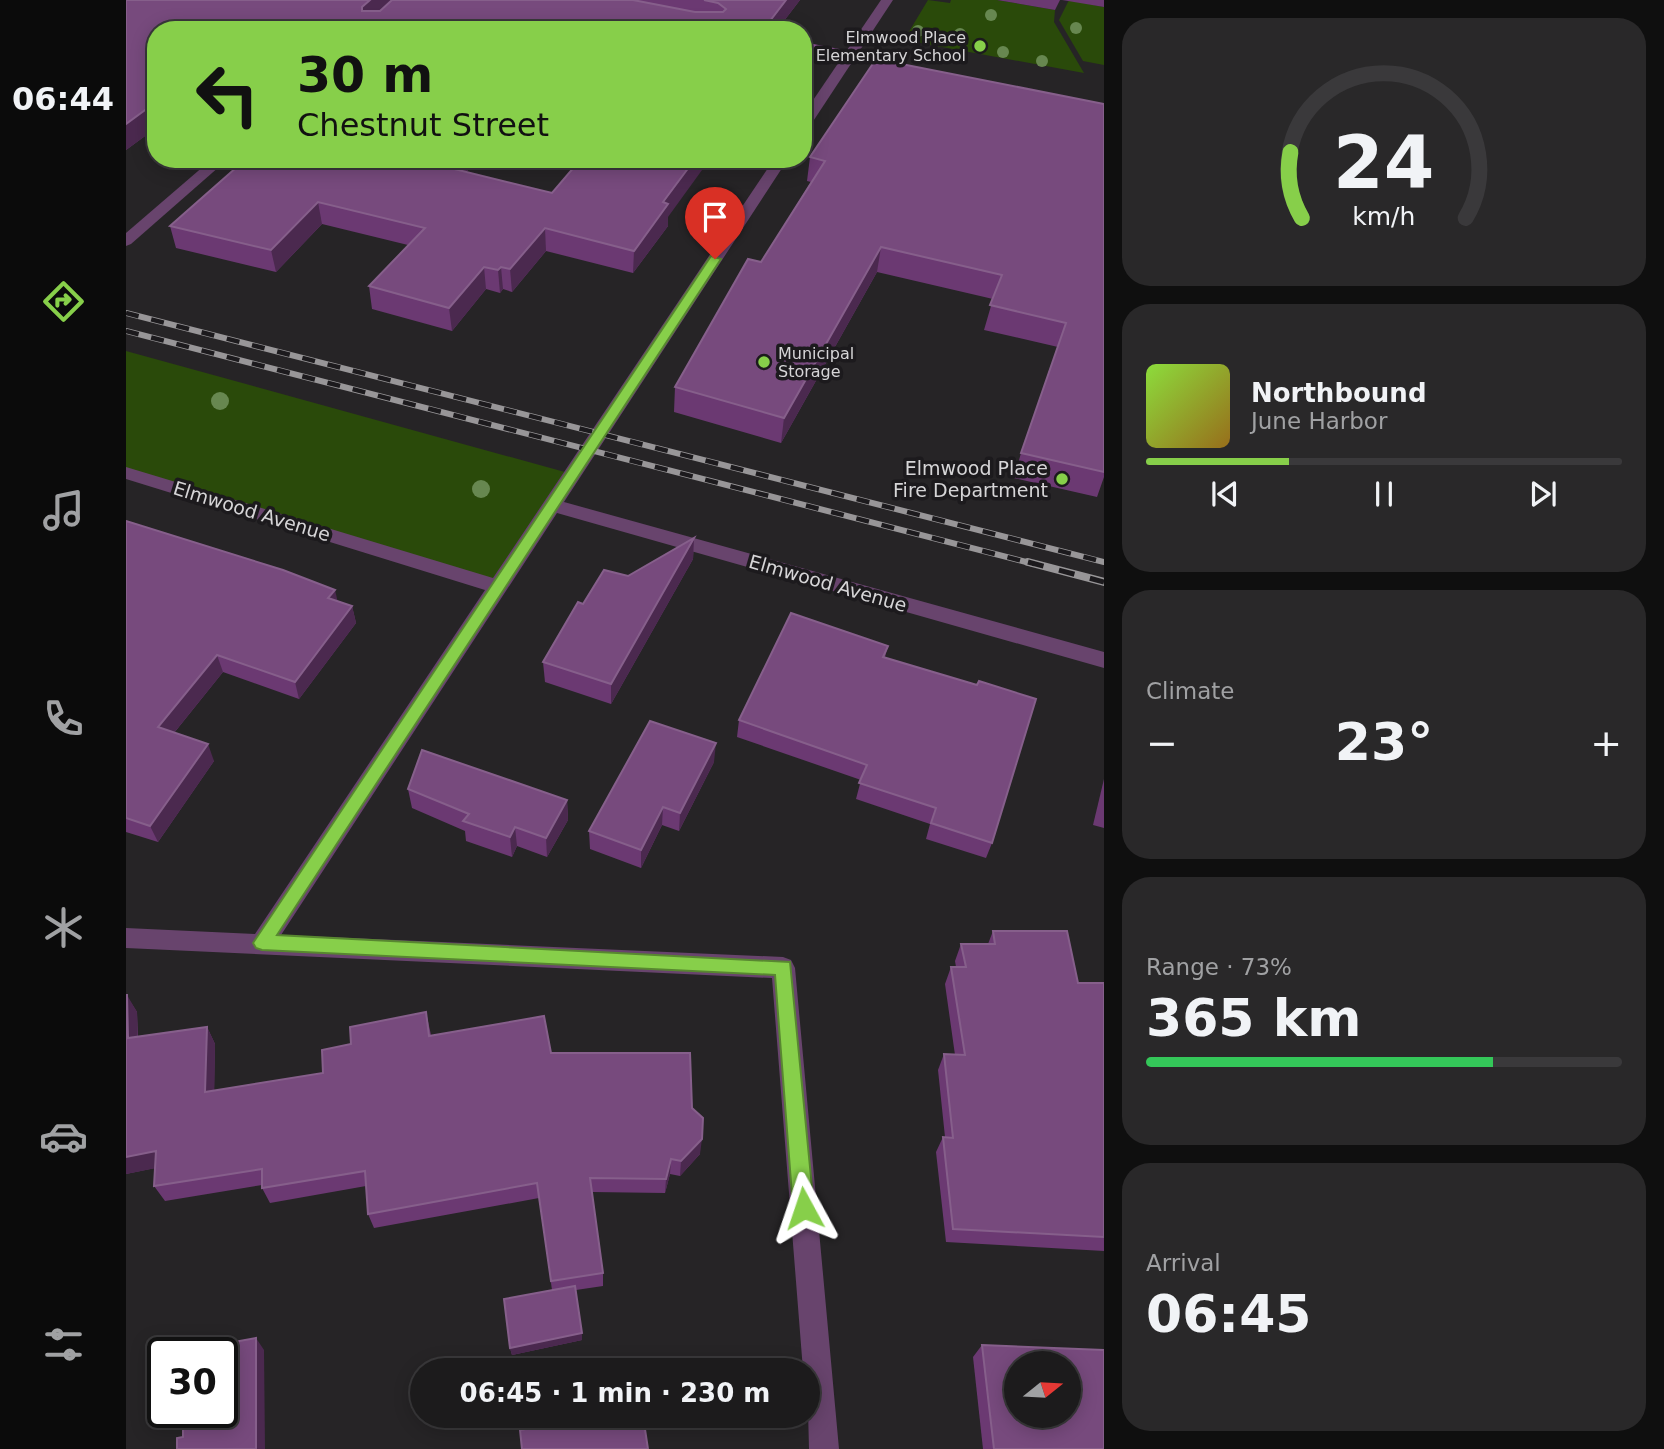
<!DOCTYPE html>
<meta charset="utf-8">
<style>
body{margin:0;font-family:"DejaVu Sans",sans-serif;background:#292829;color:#f1f3f6;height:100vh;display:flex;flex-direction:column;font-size:26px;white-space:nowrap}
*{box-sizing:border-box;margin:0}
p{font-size:23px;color:#a0a1a3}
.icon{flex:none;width:38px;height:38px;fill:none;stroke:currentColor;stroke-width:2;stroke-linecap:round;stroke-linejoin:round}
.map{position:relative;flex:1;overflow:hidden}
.panel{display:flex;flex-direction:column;gap:18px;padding:18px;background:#0f0f0f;width:560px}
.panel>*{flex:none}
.banner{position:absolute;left:21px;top:21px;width:665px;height:147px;border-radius:28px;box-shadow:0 4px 18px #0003,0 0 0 2px #3a393b;background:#87cf4a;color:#111;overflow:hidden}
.needle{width:46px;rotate:72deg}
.tools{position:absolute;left:878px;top:1351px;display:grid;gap:14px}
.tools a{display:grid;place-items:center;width:77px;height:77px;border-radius:50%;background:#1c1b1c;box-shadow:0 4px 18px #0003,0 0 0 2px #3a393b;font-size:35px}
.speed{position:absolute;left:21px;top:1337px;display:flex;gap:14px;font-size:35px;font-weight:700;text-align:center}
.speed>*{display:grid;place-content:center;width:91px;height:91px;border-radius:50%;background:#1c1b1c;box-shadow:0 4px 18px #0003,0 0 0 2px #3a393b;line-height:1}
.speed .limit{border:4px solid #111;border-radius:10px;background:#fff;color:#111}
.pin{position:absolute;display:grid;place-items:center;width:60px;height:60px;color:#fff;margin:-72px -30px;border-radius:50% 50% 50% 0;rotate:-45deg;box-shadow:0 0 7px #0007}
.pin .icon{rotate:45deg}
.me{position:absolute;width:77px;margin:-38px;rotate:355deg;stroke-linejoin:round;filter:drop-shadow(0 0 5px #0008)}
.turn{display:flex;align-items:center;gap:24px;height:147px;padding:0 35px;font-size:32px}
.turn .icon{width:91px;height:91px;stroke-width:2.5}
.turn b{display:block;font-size:49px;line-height:60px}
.big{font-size:52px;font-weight:700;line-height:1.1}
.panel .card{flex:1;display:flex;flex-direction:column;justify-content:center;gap:10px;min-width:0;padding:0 24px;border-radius:28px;background:#292829}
.panel .dial{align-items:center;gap:0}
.dial svg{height:182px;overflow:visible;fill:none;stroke:#3a393b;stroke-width:7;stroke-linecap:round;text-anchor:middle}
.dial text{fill:#f1f3f6;stroke:none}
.song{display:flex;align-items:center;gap:21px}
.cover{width:84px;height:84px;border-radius:10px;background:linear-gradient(135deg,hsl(90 70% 55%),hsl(40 70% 35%))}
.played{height:7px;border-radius:4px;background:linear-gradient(90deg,#87cf4a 30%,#3a393b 30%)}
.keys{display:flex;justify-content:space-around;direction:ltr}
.heat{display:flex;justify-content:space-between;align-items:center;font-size:38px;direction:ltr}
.charge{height:10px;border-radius:5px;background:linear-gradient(90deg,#34c759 73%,#3a393b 0)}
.trip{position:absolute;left:284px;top:1358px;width:410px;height:70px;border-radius:35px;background:#1c1b1c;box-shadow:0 4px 18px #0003,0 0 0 2px #3a393b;font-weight:700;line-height:70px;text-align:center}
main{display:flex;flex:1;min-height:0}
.tabs{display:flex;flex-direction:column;width:126px;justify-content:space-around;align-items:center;background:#0b0b0b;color:#a0a1a3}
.tabs .icon{width:49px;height:49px}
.tabs .on{color:#87cf4a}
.tabs b{font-size:32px;color:#f1f3f6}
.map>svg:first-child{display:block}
</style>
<main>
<nav class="tabs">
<b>06:44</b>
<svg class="icon on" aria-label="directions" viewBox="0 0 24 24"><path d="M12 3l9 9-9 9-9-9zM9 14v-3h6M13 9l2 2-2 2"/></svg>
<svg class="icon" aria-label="music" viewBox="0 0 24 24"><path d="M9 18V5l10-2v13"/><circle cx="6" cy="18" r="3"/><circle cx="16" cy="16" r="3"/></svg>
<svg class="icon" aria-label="phone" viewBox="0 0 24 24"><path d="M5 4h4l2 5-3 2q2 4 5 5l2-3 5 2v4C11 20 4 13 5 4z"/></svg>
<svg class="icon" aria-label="climate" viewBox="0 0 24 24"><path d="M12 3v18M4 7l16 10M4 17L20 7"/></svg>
<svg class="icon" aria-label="car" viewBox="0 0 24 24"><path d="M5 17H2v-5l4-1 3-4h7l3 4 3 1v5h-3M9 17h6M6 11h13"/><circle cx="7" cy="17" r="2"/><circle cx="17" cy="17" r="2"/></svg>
<svg class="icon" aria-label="filters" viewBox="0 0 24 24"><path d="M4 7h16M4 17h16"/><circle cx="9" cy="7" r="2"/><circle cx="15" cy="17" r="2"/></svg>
</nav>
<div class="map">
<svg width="978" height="1449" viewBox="0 0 978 1449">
<rect width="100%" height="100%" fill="#262426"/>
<g fill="#2a4a0a">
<path d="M802 0 824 3 825 0H871L929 10 928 22 958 73 778 40Z"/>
<path d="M943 0 978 7V65L957 61 933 20Z"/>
<path d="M0 351 446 474 372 587 0 473Z"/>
</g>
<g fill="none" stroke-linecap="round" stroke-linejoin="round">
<g fill="#68446d" fill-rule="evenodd">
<path d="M755 0H767L682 129 677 130V115Z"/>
<path d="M86 159H102L5 244 0 246V233Z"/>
<path d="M648 159H662L438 502 978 652V668L431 513 155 935 657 957 665 960 669 968 713 1449H683L681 1370H677L646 978 0 948V928L129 934 359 590 0 479V467L367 578Z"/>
</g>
<path fill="#8e5396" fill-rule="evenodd" d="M677 42 775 61 781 65 775 69 677 50Z"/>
<defs>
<g id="rail-far1">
<path d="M0 313 978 562"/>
<path d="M0 331 908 564"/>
</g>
<path id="rail" d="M902 562 978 582"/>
</defs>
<use href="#rail-far1" stroke="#989698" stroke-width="6"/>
<use href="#rail" stroke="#989698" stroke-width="8"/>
<use href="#rail-far1" stroke="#1c1a1d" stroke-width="4.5" stroke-dasharray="13" stroke-linecap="butt"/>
<use href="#rail" stroke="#1c1a1d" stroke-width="5" stroke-dasharray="16" stroke-linecap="butt"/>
</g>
<g fill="#678750">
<circle cx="865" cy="15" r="6"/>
<circle cx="950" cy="28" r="6"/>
<circle cx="792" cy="31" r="6"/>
<circle cx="834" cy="34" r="6"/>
<circle cx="877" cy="52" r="6"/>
<circle cx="916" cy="61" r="6"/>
<circle cx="94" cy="401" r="9"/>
<circle cx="355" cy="489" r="9"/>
</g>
<g fill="#6b3972">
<path d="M0 0H674L651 30H30V128L0 150Z"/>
<path d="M871 0H934L929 10Z"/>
<path d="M936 0H978V7Z"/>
<path d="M978 104V477L971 497 888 478 895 453 932 347 858 330 867 299 751 272 655 443 548 412 549 387 635 262 685 182 681 181 684 157Z"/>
<path d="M345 167 340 172 426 193 542 217V226L507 273 420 251 386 292 377 289 374 293 360 289 326 331 246 309 243 286 282 245 196 224 150 272 50 248 44 226Z"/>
<path d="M0 521 226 606 230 623 173 699 97 672 48 733 88 761 32 842 0 832Z"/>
<path d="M568 538 567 559 485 704 419 682 417 662 457 604Z"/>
<path d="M762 646 759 657 866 843 860 858 800 839 804 824 730 799 735 780 611 737 613 720Z"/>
<path d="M588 762 553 831 536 825 515 868 464 849 463 831Z"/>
<path d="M978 779V828L967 825Z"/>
<path d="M282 789 441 800 442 820 421 857 391 846 386 857 340 841 339 831 286 808Z"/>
<path d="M867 931 952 983H978V1251L820 1242 810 1152 817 1137H819L812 1070 818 1054 829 1055 819 984 825 967H830L829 961 835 944H862Z"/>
<path d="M0 995 11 1012 12 1037 81 1027 89 1044 88 1091 197 1073 225 1044 300 1012 305 1035 425 1053 566 1108 574 1154 554 1176 544 1174 539 1193 466 1192 477 1273V1286L450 1290 456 1340 386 1355 384 1348 426 1290 413 1198 248 1228 242 1214 240 1186 144 1203 136 1188V1185L39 1201 28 1186 29 1168 0 1174Z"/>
<path d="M856 1345 978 1449H857L847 1357Z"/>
</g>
<g fill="#4b294f">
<path d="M244 0H270L239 30 236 7Z"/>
<path d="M660 0H674L651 30H637Z"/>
<path d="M30 102V128L0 150V124Z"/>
<path d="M328 159H344L345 167 322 189 320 167Z"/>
<path d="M569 159H584L542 217V226L507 273 508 251 537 202Z"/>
<path d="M192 202 196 224 150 272 145 250Z"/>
<path d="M419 228 420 251 386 292 384 269Z"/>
<path d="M755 247 751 272 655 443 658 418Z"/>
<path d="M358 267 360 289 326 331 323 308Z"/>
<path d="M375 267 377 289 374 293 372 270Z"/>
<path d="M568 538 567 559 485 704V684Z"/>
<path d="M209 590 213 607 202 598Z"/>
<path d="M226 606 230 623 173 699 169 682Z"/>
<path d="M91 655 97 672 39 744 32 727Z"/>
<path d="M590 743 588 762 553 831 554 813Z"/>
<path d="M82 744 88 761 32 842 24 826Z"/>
<path d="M441 800 442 820 421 857 420 838Z"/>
<path d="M537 807 536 825 515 868V850Z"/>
<path d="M389 827 391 846 386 857 384 837Z"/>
<path d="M1 995 11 1012 12 1055 2 1038Z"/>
<path d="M81 1027 89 1044 88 1108 79 1092Z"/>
<path d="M576 1139 574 1154 554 1176 555 1161Z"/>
<path d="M30 1151 40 1166 0 1174V1157Z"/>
<path d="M545 1159 544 1174 539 1193 540 1179Z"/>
<path d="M456 1333V1340L386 1355 384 1348Z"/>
<path d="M130 1338 138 1350 139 1449H130Z"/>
</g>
<g fill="#774a7d" stroke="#865f8b" stroke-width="2" fill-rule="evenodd">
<path d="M0 0H244L236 7V11H254L266 0H507L569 12H597L600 9 592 3 578 0H660L637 30H30V102L0 124Z"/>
<path d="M750 59 978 104V472L895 453 940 323 864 305 876 275 755 247 658 418 549 387 622 259 635 262 699 161 684 157Z"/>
<path d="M120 159H328L320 167 426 193 455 159H569L537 202 542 204 508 251 419 228 384 269 375 267 372 270 358 267 323 308 243 286 299 228 192 202 145 250 44 226Z"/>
<path d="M0 521 157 570 209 590 202 598 226 606 169 682 91 655 32 727 82 744 24 826 0 818Z"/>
<path d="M568 538 485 684 417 662 452 602 457 604 478 570 502 576Z"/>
<path d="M665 613 762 646 757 657 851 685 853 681 910 699 866 843 805 823 810 808 733 783 741 765 613 720Z"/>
<path d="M524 721 590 743 554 813 537 807 515 850 463 831Z"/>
<path d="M296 750 441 800 420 838 389 827 384 837 337 821 343 814 282 789Z"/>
<path d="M867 931H941L952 983H978V1237L827 1229 817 1137 827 1138 818 1054 839 1055 825 967H840L835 944H869Z"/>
<path d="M0 995H1L2 1038 81 1027 79 1092 197 1073 196 1050 225 1044 224 1027 300 1012 303 1036 418 1016 425 1053H564L566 1108 577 1118 576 1139 555 1161 545 1159 540 1179 464 1178 477 1273 425 1281 411 1183 242 1214 239 1171 136 1188V1169L28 1186 30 1151 0 1157Z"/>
<path d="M449 1286 456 1333 384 1348 378 1299Z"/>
<path d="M130 1338V1449H51V1438L57 1437V1412H96V1353H58V1351Z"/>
<path d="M856 1345 978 1350V1449H868ZM891 1363H943V1416H891Z"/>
<path d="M471 1416H517L522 1449H396L394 1430Z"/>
</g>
<path fill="#87cf4a" stroke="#588730" stroke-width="2" d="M585 256 595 259 151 935 664 962 688 1208 685 1216 678 1219 670 1216 667 1208 649 975 136 950 130 948 127 943Z"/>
<g fill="#87cf4a" stroke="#1c1a1d" stroke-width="2.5">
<circle cx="854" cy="46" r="7"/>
<circle cx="638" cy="362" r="7"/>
<circle cx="936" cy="479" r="7"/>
</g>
<g text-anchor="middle" stroke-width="7" stroke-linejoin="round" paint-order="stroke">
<g font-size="16" fill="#d6d5d7" stroke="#1c1a1d" text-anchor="end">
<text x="840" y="43">Elmwood Place<tspan x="840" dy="18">Elementary School</tspan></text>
<text x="652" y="359" text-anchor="start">Municipal<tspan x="652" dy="18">Storage</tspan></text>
</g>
<g font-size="19" fill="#d6d5d7" stroke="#1c1a1d" text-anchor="end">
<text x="922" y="475">Elmwood Place<tspan x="922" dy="22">Fire Department</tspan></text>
</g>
<g font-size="19" fill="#d6d5d7" stroke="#1c1a1d">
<text transform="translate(126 511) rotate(17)" y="7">Elmwood Avenue</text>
<text transform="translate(702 583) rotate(16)" y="7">Elmwood Avenue</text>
</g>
</g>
</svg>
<div class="tools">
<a><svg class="needle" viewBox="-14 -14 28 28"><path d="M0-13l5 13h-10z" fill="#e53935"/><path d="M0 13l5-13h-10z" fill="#a0a1a3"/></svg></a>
</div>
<div class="speed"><div class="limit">30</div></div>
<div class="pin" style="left:589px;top:259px;background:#d93025"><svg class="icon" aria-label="arrive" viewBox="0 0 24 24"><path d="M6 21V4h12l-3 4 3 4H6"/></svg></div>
<svg class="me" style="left:678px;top:1208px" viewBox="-20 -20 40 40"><path d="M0-17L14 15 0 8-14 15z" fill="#87cf4a" stroke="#fff" stroke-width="4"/></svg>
<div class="trip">06:45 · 1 min · 230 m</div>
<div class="banner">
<div class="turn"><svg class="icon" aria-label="left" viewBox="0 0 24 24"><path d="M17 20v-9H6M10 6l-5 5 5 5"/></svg><div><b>30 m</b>Chestnut Street</div></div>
</div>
</div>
<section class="panel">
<div class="card dial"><svg viewBox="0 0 100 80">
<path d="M14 69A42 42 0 1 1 86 69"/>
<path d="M14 69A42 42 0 0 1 9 40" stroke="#87cf4a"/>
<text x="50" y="56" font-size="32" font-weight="700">24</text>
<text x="50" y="72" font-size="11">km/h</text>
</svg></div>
<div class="card">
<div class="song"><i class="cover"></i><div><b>Northbound</b><p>June Harbor</p></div></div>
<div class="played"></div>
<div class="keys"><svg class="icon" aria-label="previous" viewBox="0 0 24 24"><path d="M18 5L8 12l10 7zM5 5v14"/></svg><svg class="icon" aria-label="pause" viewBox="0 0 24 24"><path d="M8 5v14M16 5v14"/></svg><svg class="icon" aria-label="next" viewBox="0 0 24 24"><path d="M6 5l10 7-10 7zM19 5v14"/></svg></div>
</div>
<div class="card"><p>Climate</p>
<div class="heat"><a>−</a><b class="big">23°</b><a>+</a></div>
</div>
<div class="card"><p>Range · 73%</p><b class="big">365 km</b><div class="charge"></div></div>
<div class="card"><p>Arrival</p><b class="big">06:45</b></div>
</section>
</main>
